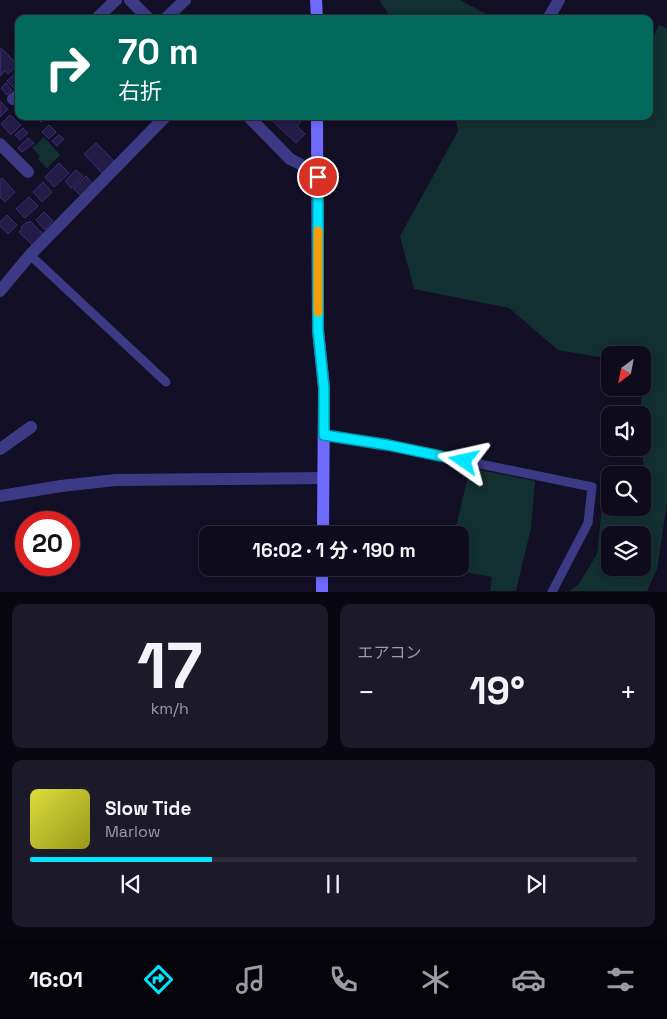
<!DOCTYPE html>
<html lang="ja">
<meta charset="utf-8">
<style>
body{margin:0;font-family:"Space Grotesk","Noto Sans JP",sans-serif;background:#1c1929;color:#f1f3f6;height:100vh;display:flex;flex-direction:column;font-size:19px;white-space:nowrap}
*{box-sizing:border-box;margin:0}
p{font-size:16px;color:#9b9ba3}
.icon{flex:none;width:28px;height:28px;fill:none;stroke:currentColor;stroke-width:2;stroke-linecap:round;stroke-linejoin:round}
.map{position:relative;height:592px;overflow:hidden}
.sheet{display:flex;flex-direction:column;gap:12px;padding:12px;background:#08060f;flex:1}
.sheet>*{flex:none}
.banner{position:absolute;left:15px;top:15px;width:638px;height:105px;border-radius:10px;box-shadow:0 2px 8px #0003,0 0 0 1px #2e2b3b;background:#00695c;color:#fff;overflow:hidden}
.needle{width:32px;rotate:212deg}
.buttons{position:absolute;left:601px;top:346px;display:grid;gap:10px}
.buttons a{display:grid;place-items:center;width:50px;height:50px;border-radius:10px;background:#0e0b1c;box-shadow:0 2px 8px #0003,0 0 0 1px #2e2b3b;font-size:25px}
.speed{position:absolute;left:15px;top:511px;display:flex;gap:10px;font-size:25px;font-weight:700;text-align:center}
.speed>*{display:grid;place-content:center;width:65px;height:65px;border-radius:50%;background:#0e0b1c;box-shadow:0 2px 8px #0003,0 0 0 1px #2e2b3b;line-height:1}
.speed .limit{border:8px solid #d22;background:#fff;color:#111}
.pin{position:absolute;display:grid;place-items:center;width:42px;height:42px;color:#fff;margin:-21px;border:2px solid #fff;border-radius:50%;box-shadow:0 1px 5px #0007}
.me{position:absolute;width:55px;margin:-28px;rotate:281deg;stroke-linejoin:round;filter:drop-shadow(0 0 4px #0008)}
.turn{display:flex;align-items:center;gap:18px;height:105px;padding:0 20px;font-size:22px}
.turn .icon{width:65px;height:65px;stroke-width:2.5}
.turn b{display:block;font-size:35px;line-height:42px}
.big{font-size:38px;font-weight:700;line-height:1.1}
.sheet .tile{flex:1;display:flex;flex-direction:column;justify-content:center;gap:8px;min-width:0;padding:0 18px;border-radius:10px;background:#1c1929}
.sheet .dial{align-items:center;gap:0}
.dial b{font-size:65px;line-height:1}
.song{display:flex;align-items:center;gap:15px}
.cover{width:60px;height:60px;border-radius:8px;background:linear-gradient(135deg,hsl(60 70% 55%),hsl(60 70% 35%))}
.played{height:5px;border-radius:2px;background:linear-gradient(90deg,#00e5ff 30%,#2e2b3b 30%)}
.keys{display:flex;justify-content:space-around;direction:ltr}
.heat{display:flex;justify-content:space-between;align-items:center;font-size:28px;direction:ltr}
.sheet .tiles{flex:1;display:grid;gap:12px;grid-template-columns:1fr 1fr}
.tile:last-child{grid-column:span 2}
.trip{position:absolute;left:199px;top:526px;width:270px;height:50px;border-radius:10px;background:#0e0b1c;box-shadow:0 2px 8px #0003,0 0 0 1px #2e2b3b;font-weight:700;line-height:50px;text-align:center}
.tab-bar{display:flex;height:80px;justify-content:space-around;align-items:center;background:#06040b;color:#9b9ba3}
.tab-bar .icon{width:35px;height:35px}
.tab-bar .current{color:#00e5ff}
.tab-bar b{font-size:22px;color:#f1f3f6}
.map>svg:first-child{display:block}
</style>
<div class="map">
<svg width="667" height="592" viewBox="0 0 667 592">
<rect width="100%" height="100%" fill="#130f26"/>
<g fill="#12302f" fill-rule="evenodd">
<path d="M379 0H460L490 16 491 19H392Z"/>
<path d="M659 25 667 28V504L657 569 647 591H569L578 585 597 554 604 489 610 485V508H642V475H630L644 467 641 448 642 415H640L644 366 642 355H610V359L558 350 509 308 414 289 400 236 458 131 455 116H649V46ZM610 535H642V568H610Z"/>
<path d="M44 137 60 155 47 168 38 159 40 156 32 148Z"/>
<path d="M470 468 535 481 531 528 516 591H490L492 577 447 569V568H460V535H454Z"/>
</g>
<g fill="#241b47" stroke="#3b2d73">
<path d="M1 48 18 65 8 74 5 71 0 76Z"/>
<path d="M19 70V85L15 89 7 81Z"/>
<path d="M6 83 12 90 7 95 1 88Z"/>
<path d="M0 101 8 109 0 117Z"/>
<path d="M10 115 21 125 11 135 1 124Z"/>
<path d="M30 116H47L41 122 36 117 33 119Z"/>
<path d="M267 116H294L301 122 297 126 305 134 296 143Z"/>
<path d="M49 125 56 132 49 139 42 132Z"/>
<path d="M23 128 28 133 20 140 15 135Z"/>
<path d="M59 135 64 139 57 146 52 141Z"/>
<path d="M28 138 34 143 22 152 18 148Z"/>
<path d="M96 143 114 161 102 173 84 154Z"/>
<path d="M59 163 69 173 54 187 45 177Z"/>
<path d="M76 170 83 176 71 188 65 181Z"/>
<path d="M86 176 94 185 82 197 73 188Z"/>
<path d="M2 178 15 192 5 202 0 197V180Z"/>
<path d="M43 182 52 192 42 202 33 192Z"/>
<path d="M29 197 38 206 25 218 16 209Z"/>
<path d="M44 212 53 221 45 230 36 220Z"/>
<path d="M7 215 17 225 8 234 0 226V222Z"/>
<path d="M30 221 43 234 32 245 19 232 22 229 21 227 27 222 28 223Z"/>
</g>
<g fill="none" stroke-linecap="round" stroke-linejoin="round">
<g stroke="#3d3a85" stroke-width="9">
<path d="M30 255 166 382"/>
<path d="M324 435 388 445 592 487 588 523 552 592"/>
</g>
<g stroke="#3d3a85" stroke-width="12">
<path d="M130 0 149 19"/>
<path d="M96 19 116 0"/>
<path d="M165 19 185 0"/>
<path d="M548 19 559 0"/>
<path d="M13 99 19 94"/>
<path d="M248 116 290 159 306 167H318"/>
<path d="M0 144 28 172"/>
<path d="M0 291 30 255 166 116"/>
<path d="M0 449 31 427"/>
<path d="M0 496 61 486 116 480 323 478"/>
</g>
<g stroke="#6f6bff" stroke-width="12">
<path d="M316 0 317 19"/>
<path d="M317 116 318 330 324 388 323 535"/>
<path d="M322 592V568"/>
</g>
</g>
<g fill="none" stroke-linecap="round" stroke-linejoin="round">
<defs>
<path id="route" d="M318 177V330L324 388V435L388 445 464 461"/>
</defs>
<use href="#route" stroke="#0095a6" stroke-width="12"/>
<use href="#route" stroke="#00e5ff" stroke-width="9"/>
<path stroke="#f59e0b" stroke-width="9" d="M318 231V312"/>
</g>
</svg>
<div class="buttons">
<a><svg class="needle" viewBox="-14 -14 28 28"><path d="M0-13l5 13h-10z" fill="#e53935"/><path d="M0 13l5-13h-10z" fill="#9b9ba3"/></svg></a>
<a><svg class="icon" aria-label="sound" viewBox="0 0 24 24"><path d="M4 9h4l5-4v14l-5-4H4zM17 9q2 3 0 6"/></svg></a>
<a><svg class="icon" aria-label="search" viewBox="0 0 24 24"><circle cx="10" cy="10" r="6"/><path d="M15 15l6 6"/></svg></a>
<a><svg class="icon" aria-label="layers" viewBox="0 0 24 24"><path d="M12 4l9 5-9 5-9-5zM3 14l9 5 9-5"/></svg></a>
</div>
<div class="speed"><div class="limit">20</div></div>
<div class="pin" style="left:318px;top:177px;background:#d93025"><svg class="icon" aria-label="arrive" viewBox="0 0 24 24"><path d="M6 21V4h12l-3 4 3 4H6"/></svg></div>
<svg class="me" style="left:464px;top:461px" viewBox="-20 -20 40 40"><path d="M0-17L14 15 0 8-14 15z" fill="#00e5ff" stroke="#fff" stroke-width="4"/></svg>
<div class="trip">16:02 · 1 分 · 190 m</div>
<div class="banner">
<div class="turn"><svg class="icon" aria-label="right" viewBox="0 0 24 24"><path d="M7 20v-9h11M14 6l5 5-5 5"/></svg><div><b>70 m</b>右折</div></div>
</div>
</div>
<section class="sheet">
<div class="tiles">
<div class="tile dial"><b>17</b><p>km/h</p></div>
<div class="tile"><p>エアコン</p>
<div class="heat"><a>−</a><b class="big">19°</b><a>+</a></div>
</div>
<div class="tile">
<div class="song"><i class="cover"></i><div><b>Slow Tide</b><p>Marlow</p></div></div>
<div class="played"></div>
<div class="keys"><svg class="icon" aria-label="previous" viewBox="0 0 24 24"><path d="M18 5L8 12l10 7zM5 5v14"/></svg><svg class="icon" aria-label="pause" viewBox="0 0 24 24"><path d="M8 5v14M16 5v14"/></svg><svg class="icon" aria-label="next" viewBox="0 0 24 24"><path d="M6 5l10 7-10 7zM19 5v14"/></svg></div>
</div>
</div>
</section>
<nav class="tab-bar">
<b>16:01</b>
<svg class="icon current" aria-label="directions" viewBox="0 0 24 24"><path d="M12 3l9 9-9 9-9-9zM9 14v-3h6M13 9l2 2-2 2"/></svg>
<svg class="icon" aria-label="music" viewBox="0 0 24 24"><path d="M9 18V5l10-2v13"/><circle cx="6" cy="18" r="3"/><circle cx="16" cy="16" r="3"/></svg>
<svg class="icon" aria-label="phone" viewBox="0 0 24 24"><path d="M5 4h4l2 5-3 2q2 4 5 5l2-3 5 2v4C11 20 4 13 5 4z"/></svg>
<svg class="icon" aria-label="climate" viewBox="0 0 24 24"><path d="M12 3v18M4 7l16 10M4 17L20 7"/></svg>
<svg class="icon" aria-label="car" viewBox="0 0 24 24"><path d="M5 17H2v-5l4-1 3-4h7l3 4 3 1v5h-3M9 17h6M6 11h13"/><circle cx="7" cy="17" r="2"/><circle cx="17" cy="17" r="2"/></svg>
<svg class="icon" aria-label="filters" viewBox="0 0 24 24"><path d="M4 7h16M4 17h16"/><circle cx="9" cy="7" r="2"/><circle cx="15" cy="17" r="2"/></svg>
</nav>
